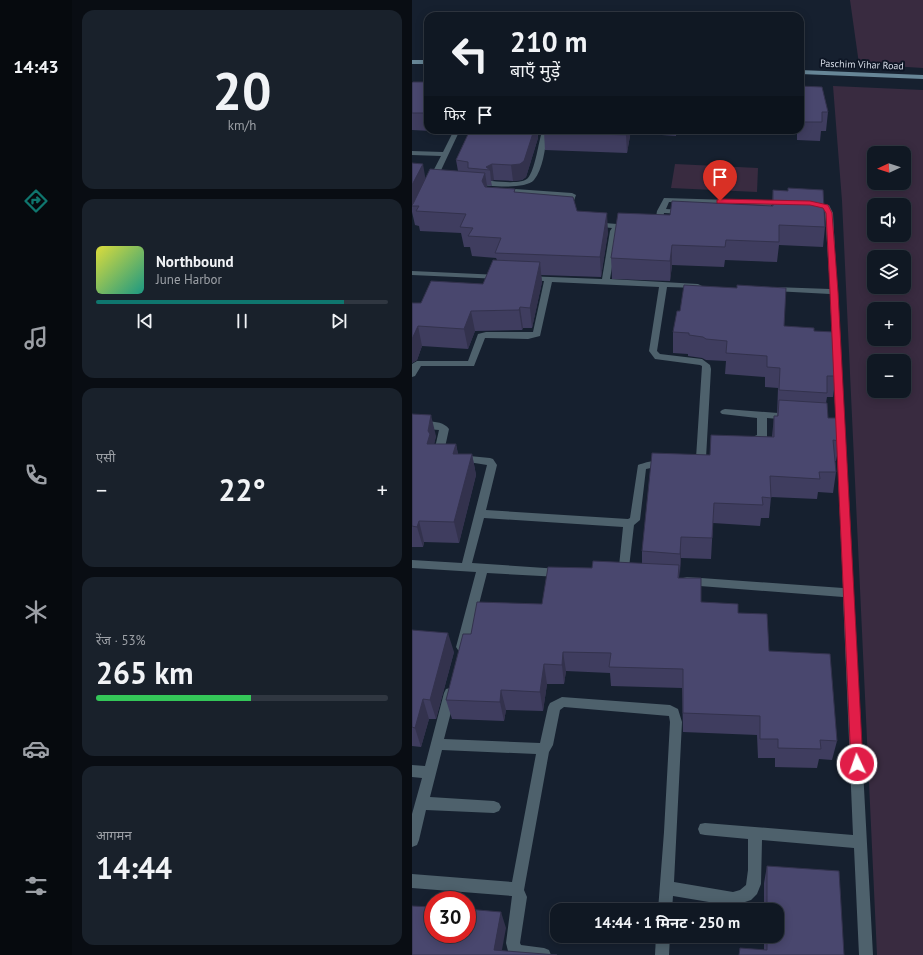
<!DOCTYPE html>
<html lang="hi">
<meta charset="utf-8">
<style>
body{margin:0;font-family:"PT Sans","Noto Sans Devanagari",sans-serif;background:#19212b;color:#f1f3f6;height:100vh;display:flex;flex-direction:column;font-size:15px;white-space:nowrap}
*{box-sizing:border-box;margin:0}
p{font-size:13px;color:#9ca0a6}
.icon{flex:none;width:22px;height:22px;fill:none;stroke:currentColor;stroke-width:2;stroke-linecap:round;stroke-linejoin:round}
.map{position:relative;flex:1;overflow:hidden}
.details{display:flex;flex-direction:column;gap:10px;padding:10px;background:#090d13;width:340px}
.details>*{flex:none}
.banner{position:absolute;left:12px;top:12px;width:380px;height:122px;border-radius:12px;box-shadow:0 2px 10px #0003,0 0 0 1px #303741;background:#101823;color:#f1f3f6;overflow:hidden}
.needle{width:26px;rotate:266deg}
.buttons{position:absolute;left:455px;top:146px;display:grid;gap:8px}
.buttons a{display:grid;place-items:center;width:44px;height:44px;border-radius:8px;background:#101823;box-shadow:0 2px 10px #0003,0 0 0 1px #303741;font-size:20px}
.speed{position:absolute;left:12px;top:891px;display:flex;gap:8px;font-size:20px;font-weight:700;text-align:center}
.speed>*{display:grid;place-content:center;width:52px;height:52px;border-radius:50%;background:#101823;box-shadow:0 2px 10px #0003,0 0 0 1px #303741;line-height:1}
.speed .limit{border:6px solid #d22;background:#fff;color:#111}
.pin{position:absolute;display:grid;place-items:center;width:34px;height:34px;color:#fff;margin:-41px -17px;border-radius:50% 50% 50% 0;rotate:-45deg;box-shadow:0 0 4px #0007}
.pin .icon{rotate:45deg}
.me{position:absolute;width:44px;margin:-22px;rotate:357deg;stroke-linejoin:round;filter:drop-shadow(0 0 3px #0008)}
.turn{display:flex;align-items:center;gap:14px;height:84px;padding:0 20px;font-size:18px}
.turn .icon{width:52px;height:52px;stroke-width:2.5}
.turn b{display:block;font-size:28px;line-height:34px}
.then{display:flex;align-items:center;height:38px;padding:0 20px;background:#0003;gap:8px;font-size:15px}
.big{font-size:30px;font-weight:700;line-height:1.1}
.details .card{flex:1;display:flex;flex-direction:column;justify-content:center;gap:6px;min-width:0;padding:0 14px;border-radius:12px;background:#19212b}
.details .dial{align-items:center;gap:0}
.dial b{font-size:52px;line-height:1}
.song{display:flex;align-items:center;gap:12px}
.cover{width:48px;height:48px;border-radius:6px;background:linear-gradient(135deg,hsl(60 70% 55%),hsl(170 70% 35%))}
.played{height:4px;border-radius:2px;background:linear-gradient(90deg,#0f766e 85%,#303741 85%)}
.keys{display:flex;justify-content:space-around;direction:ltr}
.heat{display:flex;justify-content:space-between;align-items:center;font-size:22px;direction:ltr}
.charge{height:6px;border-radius:3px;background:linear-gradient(90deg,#34c759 53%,#303741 0)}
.trip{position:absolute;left:138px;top:903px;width:234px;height:40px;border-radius:12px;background:#101823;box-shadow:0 2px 10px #0003,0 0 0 1px #303741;font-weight:700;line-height:40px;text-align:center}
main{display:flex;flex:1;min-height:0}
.tab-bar{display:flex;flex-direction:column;width:72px;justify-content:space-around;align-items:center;background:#060a0e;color:#9ca0a6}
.tab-bar .icon{width:28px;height:28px}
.tab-bar .selected{color:#0f766e}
.tab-bar b{font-size:18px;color:#f1f3f6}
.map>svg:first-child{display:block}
</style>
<main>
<nav class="tab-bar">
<b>14:43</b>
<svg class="icon selected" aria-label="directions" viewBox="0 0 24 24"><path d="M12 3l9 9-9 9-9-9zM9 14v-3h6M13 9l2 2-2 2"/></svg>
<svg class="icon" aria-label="music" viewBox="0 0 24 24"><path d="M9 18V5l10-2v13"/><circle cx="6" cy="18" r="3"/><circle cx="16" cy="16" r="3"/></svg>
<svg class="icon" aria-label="phone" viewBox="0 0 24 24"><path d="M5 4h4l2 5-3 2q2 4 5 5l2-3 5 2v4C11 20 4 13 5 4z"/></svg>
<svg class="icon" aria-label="climate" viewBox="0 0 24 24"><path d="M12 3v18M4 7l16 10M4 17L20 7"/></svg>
<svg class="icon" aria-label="car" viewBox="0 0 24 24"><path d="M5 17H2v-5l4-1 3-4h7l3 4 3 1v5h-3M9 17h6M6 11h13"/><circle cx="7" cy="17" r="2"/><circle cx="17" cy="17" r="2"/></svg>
<svg class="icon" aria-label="filters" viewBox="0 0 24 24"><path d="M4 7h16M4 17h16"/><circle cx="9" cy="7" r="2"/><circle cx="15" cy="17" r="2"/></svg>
</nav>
<section class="details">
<div class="card dial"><b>20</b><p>km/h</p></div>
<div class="card">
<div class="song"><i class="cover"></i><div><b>Northbound</b><p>June Harbor</p></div></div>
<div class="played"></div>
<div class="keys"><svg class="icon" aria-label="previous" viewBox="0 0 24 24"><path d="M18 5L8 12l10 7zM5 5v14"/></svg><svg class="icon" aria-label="pause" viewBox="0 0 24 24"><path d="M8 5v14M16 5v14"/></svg><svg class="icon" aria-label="next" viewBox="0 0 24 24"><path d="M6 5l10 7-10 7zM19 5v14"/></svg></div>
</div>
<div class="card"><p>एसी</p>
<div class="heat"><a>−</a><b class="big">22°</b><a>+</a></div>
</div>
<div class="card"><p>रेंज · 53%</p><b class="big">265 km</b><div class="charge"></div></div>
<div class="card"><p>आगमन</p><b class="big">14:44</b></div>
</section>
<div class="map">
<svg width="511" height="955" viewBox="0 0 511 955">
<rect width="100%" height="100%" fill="#16202f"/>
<g fill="#392b40" fill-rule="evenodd">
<path d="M438 0H511V68L447 64Z"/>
<path d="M421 86 511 90V955H465L430 201ZM462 153H492V183H462ZM462 205H492V235H462ZM462 257H492V287H462ZM462 309H492V339H462ZM462 361H492V391H462Z"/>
<path d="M263 164 346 168 345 192 259 188Z"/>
</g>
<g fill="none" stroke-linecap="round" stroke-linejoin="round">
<g fill="#4e616c" fill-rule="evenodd">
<path d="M42 130 70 131 73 133 70 135 46 134 24 181 20 183H17L16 181 29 156 0 155V151L31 152Z"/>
<path d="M132 133 135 135C133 149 131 169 122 180 113 190 76 186 63 184V180H66C77 180 109 186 116 178 123 169 126 146 129 135Z"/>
<path d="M87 188 160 193 164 195 159 209 155 211 151 209 156 197 90 192H87Z"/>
<path d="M252 198 355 201 374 200 378 202 374 204 359 205 358 214 354 216H346L345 214 350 212 351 205 257 202 254 209 271 210 275 212 271 214 252 213 250 226 240 227 239 225 243 223 245 211Z"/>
<path d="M397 202 417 205 421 213 461 955H447L442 848 350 840 349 884 345 894 339 900 321 906 261 896 260 910H246L252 832 258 722 257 716 152 707 148 710 141 745 137 752 112 890 115 897 108 943 109 945 132 948 137 950 139 955H97L94 943 100 896 0 888V874L100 882 124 754 30 750 18 797 82 801 87 803 89 807 87 811 82 813 14 810 7 840 5 845 0 847V814L10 778 0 777V765L13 766 32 693 34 689 38 688 42 689 44 693 32 739 128 743 136 707 138 703 150 697 258 705 266 709 270 722 262 882 321 892 328 890 334 885 336 870V839L293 835 288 834 286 829 288 824 293 823 441 835 431 597 275 585 271 584 270 581 271 578 275 577 431 588 418 294 362 291 358 289 362 287 418 289 413 213 411 209 397 206Z"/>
<path d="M180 222 205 224 217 222 221 224 220 226 208 228 206 231 198 279 286 284 290 286 286 288 255 287 245 351 248 354 290 359 298 365 299 369 294 458 291 467 285 470 280 466 283 463 284 458 290 366 288 365 243 359 237 351 247 287 140 282 128 336 116 339 73 338 62 366H9L3 376 0 377V364L5 361H56L66 334 74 332H121L132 281 113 280V276L190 279 198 231 200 228 180 226Z"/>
<path d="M0 271 88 275 92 277 88 279 0 275Z"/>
<path d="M313 409 379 414 384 417 379 420 355 418V437C351 443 345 443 339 444L334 441 336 439 345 435V418L310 414 308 412 310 410Z"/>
<path d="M0 422C11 422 30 419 37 429L32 452 34 456 32 458H26L22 452 27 430 0 428Z"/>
<path d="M47 455 78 458 81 459 85 465 74 510 216 519 218 518 226 465C234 462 249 457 256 465L251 469 239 468 234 469 228 520 222 525 216 576 215 579 211 580 207 579 206 576 211 527 72 518 60 563 148 569 152 570 153 573 152 576 148 577 75 573 56 647 54 650 50 652 46 650 44 647 64 572 0 568V560L50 563 75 465 44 460 42 458 44 456Z"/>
<path d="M244 936H258L257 955H243Z"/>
</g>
<g fill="#678697" fill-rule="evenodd">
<rect x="0" y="60" width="16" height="4"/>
<path d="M388 70 511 75V79L388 74Z"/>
</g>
</g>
<g fill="#3f3d5f">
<path d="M16 82V130H41L39 132 0 130V83Z"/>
<path d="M388 86 416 112 414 131H409L408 141 385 140V132L371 131V130H388Z"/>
<path d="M58 130H131L129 131H126V138L114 177 110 180 101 181 82 180 79 181 80 186 75 185V187L103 189V192L165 211 196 232 189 277 129 275 130 282 120 328H111L110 330 63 331 56 349 10 346 5 360 0 363V303H9L71 284 85 260 84 258 60 256 58 247H52L49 233 8 231 7 226 3 225 0 212V163L14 179 46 171 44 160Z"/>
<path d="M219 130 215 153 133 150 132 132Z"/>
<path d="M235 130H264V136L235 134Z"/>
<path d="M361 190 413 227 411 247 367 245 365 262 313 260 312 267 260 265 258 281 200 279 199 258 258 215 360 206Z"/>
<path d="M372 326 402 331 424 376 421 397H415L414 403 416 418 428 441 424 461H423L424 472 421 493 406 492 405 499 359 497 357 518H349L348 526 301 523 299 559 269 558 267 578 289 602 326 613 357 651 425 741 420 760 407 759 405 768 363 767V758H346L345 735 271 732 270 688 199 686 198 673 154 671 152 684H135L131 711 94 710 92 721 40 719 34 700 59 634 130 604 180 568 230 564V551L298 455 360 437 362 416H365L366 388 353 387V377L313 374 314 361 294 360 290 358 276 356V354L261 353V332Z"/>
<path d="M0 414 24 436 22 444H44L46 454H60L64 475 47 543 12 542 11 547H0Z"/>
<path d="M0 630 42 652 24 719H17L9 747 0 746Z"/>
<path d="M355 866 432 955H327L328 948 352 950V936H365V910H352V883Z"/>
</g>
<g fill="#33324d">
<path d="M122 130H125L126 138 114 177 110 180 101 181 99 165Z"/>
<path d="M215 130H219L215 153 214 135Z"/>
<path d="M11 164 14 182 0 206V185Z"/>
<path d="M80 164 82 180 79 181 78 170 74 167Z"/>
<path d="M73 173 76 192 70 181Z"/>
<path d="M195 213 196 232 189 277 188 257Z"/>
<path d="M260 245V265L258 281V261Z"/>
<path d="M128 262 130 282 120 328 118 308Z"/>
<path d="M108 307 111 328 110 330 107 310Z"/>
<path d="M59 311 63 331 56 349 52 329Z"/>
<path d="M6 326 10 346 5 360 0 363V339Z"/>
<path d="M19 415 24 436 21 449 15 444 16 431Z"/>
<path d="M44 444 48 465 41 454Z"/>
<path d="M60 454 64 475 47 543 42 522Z"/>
<path d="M7 521 12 542 11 547 5 527Z"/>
<path d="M269 537V558L268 574V554Z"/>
<path d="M36 633 42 652 24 719 18 700Z"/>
<path d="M151 652 154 671 152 684 150 665Z"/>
<path d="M132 664 135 684 131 711 128 692Z"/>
<path d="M89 690 94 710 92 721 88 702Z"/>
<path d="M11 699 17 719 9 747 3 728Z"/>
<path d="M89 912 94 928 89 955 82 950Z"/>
</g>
<g fill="#49476e" stroke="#33324d">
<path d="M1 82H16V113H0V83Z"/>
<path d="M388 86 410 87 416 112H410V122H388Z"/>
<path d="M58 130H122L112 161 108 164 99 165 80 164 74 167 78 170 56 168V162L44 160Z"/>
<path d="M132 130H215L214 135 132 132Z"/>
<path d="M0 163 11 164 0 185Z"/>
<path d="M18 169 73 173 70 181 73 187 103 189 102 192 161 197 165 211 195 213 188 257 83 253 89 238 56 236 61 228 48 227 54 214 4 211 7 206H0V205L1 204Z"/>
<path d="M376 188 411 190 413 227 367 225V242L314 240 313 247 260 245 258 261 199 258 206 213 258 215 260 201 361 206V190L376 191Z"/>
<path d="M81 260 128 262 118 308 108 307 107 310 59 311 52 329 6 326 0 339V303H9L19 281 71 284Z"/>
<path d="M272 285 325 288V285L374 288 372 326 402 328V331L422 332 424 376H415V393L367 390 368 368 355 367V356L314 353 315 341 294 339 291 337 277 335V333L261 332 265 311H268Z"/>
<path d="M367 400 415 403 416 418H427L428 441 421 440 424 472H407L408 479 358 476 359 498 350 497 351 505 302 503 300 538 269 537 268 554 230 551 240 453 298 455 299 435 362 437V416H366Z"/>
<path d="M0 414 19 415 16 431 18 434 15 444H44L41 454H60L42 522 7 521 5 527 0 526Z"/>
<path d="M181 561 267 565 266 578H289V602L326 604V613L355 614 357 651 418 654 425 741 408 740 409 749 366 748V739H348V716L271 713V669L197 667 199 653 151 652 150 665 132 664 128 692 89 690 88 702 34 700 51 634H59L65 602 130 604 136 567 180 568Z"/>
<path d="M0 630 36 633 18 700 11 699 3 728 0 727Z"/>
<path d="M355 866 427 871 432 955H327L328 948 355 950V936H365V910H355Z"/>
<path d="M0 906 21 907V934H55V909L89 912 82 950 145 955H0Z"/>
</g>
<path fill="#e11d48" stroke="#92132f" d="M308 199 398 201 416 205 420 213 426 292 451 764 449 768 445 769 441 768 439 764 418 292 414 213 411 208 398 205 305 203V200Z"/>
<g text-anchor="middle" stroke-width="4" stroke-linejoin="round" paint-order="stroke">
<g font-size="10" fill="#d8dee9" stroke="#0e1625">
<text transform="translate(450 64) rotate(2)" y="4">Paschim Vihar Road</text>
</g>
</g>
</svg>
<div class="buttons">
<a><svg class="needle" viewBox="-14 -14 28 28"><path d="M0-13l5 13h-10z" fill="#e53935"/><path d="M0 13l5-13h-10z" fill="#9ca0a6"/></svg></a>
<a><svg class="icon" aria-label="sound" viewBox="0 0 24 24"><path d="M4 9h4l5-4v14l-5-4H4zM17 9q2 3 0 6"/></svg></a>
<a><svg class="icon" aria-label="layers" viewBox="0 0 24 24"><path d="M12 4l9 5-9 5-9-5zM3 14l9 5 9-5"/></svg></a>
<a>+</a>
<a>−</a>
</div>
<div class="speed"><div class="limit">30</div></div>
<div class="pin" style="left:308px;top:201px;background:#d93025"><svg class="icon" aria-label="arrive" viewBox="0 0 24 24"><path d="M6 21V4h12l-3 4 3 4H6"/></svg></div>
<svg class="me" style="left:445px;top:764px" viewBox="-20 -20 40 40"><circle r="17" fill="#e11d48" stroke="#fff" stroke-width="3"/><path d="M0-11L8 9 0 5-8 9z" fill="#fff"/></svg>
<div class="trip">14:44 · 1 मिनट · 250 m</div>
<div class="banner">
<div class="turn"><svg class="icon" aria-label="left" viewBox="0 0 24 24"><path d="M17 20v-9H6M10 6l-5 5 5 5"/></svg><div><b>210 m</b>बाएँ मुड़ें</div></div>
<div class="then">फिर<svg class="icon" aria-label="arrive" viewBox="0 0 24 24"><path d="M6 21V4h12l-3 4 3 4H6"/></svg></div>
</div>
</div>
</main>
